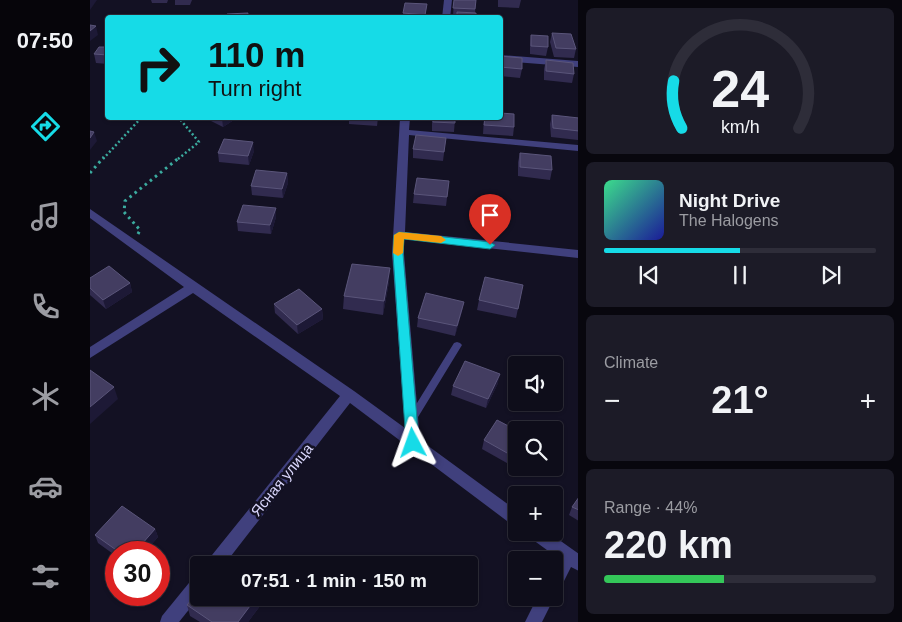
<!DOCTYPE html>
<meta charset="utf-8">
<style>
body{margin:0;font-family:Helvetica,sans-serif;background:#1c1b27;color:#f1f3f6;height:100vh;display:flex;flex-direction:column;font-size:19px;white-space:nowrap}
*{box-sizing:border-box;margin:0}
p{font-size:16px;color:#9b9ca2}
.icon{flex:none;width:28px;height:28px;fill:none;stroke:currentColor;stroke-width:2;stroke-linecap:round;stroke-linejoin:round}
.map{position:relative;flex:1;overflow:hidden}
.details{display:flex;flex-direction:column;gap:8px;padding:8px;background:#08070e;width:324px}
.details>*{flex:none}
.top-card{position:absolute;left:15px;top:15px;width:398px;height:105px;border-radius:5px;box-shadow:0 1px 4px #0004,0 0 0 1px #2e2d39;background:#16dbe7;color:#111;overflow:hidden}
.buttons{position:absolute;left:418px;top:356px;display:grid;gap:10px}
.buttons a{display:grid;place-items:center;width:55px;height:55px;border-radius:5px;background:#0e0d1a;box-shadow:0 1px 4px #0004,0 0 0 1px #2e2d39;font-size:25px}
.speed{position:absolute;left:15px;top:541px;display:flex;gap:10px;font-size:25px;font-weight:700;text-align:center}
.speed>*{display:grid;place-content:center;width:65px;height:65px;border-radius:50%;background:#0e0d1a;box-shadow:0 1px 4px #0004,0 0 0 1px #2e2d39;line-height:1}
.speed .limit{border:8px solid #d22;background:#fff;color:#111}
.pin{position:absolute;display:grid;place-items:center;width:42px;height:42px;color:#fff;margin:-51px -21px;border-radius:50% 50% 50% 0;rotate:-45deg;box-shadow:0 0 5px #0007}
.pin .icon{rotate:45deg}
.me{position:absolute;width:55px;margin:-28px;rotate:356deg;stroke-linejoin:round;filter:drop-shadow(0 0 4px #0008)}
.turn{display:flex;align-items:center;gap:18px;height:105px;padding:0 20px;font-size:22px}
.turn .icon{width:65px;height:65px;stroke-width:2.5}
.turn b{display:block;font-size:35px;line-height:42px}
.big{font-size:38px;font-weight:600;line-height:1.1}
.details .widget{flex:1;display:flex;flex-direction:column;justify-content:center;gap:8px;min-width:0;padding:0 18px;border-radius:8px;background:#1c1b27}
.details .dial{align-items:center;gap:0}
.dial svg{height:130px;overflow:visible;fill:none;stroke:#2e2d39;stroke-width:7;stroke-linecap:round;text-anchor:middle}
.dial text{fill:#f1f3f6;stroke:none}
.song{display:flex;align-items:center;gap:15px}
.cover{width:60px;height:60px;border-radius:8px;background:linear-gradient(135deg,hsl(150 70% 55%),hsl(240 70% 35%))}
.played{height:5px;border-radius:2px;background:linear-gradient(90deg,#16dbe7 50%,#2e2d39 50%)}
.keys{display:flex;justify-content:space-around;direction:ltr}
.heat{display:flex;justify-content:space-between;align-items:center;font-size:28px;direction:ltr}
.charge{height:8px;border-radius:4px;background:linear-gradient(90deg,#34c759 44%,#2e2d39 0)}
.trip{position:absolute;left:100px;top:556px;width:288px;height:50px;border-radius:5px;background:#0e0d1a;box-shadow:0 1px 4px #0004,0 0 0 1px #2e2d39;font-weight:600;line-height:50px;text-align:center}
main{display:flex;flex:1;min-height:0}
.dock{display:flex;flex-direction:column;width:90px;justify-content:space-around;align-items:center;background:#06050a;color:#9b9ca2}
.dock .icon{width:35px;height:35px}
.dock .active{color:#16dbe7}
.dock b{font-size:22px;color:#f1f3f6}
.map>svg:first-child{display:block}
</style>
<main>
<nav class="dock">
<b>07:50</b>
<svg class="icon active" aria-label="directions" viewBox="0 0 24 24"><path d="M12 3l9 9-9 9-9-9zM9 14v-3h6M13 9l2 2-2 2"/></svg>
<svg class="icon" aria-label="music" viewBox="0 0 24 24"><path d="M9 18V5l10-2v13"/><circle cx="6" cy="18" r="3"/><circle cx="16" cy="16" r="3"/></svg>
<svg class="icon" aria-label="phone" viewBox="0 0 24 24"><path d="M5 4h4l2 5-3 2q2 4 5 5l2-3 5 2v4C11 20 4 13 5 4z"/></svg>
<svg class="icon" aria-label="climate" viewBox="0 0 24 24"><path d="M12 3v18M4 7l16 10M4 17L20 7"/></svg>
<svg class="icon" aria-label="car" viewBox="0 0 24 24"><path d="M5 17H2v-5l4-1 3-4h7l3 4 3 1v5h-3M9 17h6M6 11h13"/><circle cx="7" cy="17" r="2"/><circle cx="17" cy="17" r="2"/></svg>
<svg class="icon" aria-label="filters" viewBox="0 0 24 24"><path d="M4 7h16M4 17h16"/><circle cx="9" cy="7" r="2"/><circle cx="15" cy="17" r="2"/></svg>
</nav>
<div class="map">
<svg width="489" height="622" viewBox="0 0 489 622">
<rect width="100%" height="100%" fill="#131123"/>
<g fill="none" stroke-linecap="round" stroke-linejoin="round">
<g stroke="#3bab9f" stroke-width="2.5" stroke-dasharray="2 2.5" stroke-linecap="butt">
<path d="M13 159 51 118"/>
<path d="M88 159 109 142 89 118"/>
</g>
<g stroke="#3bab9f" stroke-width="3" stroke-dasharray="2.5 4" stroke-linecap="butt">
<path d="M0 173 14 157"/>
<path d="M48 234 50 230 34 212 35 201 90 157"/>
</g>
<path fill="#40407d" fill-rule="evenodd" d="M367 342 370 343 372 345 325 422 322 423 319 422 317 419 319 416 364 343Z"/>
<g fill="#40407d" fill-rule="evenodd">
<path d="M354 0H362L360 18H352Z"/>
<path d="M410 55 489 61V67L410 61Z"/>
<path d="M310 118H320L319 130 489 145V151L319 135 315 232 489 250V258L314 239V254L330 440 426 510V526L421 524 260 403 134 565H116L118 560 250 396 103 293 0 358V347L94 287 0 218V209L264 391 315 428 302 254Z"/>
<path d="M437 532H458L489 554V571L481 567 470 589 464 591V567L468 558 439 537Z"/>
<path d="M109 576V597L89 622H70L72 616 103 578Z"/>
<path d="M464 597V598L452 622H435L447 598Z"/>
</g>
</g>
<g fill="#312b4f">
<path d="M61 0H78L77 3H62Z"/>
<path d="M85 0H102L100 5H85Z"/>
<path d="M364 0H386L385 13 386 18H366V16H363Z"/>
<path d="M408 0H431L429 8 408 7Z"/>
<path d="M337 4 335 18H313V13Z"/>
<path d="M462 33 486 49 484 58 464 57 460 42Z"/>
<path d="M441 35 458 47 456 56 440 54V44Z"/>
<path d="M18 47V64L6 63 4 54Z"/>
<path d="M410 56 432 69 430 78 410 76Z"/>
<path d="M456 60 484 74 482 83 454 80V69Z"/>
<path d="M462 115 489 118V140L461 137 460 124Z"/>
<path d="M115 118H147L133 127Z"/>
<path d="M259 118H288L287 126 259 124Z"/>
<path d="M342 118H365L364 132 342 131Z"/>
<path d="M394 118H410L424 127 423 136 393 134Z"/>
<path d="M356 138 353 161 323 158V149Z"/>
<path d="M164 151 159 165 129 162 128 153Z"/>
<path d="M430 153 462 170 460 180 428 176V162Z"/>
<path d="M197 173 198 183 193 198 162 195 161 186Z"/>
<path d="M359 181 356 206 323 203 324 194Z"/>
<path d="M186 208V217L181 234 148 231 147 222Z"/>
<path d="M0 278 40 283 42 292 16 309 0 295Z"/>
<path d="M299 282 293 315 253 309 254 296Z"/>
<path d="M433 285 426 318 387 310 389 300Z"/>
<path d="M374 302 372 311 365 336 327 327 328 318Z"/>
<path d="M184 304 232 309 233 319 208 334 185 313Z"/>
<path d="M408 383 396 408 361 395 363 386Z"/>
<path d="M426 430V464L424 467 392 449 394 440Z"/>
<path d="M489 497V521L479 515 482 507Z"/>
<path d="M65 529 68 537 55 552H26V556L8 543 5 535Z"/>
<path d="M109 598H176L158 622H110L100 616 97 605Z"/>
</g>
<g fill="#1d1936">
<path d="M0 0H7L0 10Z"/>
<path d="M6 26 8 35 0 41V31Z"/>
<path d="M132 118H147L133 127Z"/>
<path d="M4 132 7 141 0 150V138Z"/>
<path d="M163 142 164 151 159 165 158 156Z"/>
<path d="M197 173 198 183 193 198 192 189Z"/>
<path d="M186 208V217L181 234 180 225Z"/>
<path d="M300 268 299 282 293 315 294 301Z"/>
<path d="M40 283 42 292 16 309 13 300Z"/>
<path d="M374 302 372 311 365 336 367 326Z"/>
<path d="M232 309 233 319 208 334 207 325Z"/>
<path d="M410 374 408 383 396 408 398 399Z"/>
<path d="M24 387 28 399 0 424V407Z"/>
<path d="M65 529 68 537 55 552H45Z"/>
<path d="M166 598H176L158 622H148Z"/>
</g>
<g fill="#433d61" stroke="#5a557a">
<path d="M364 0H386L385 9 363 8Z"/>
<path d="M315 3 337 4 335 15 313 13Z"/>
<path d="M367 12 386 13V18H367Z"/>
<path d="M158 13 157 18H136L137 14Z"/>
<rect x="229" y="16" width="21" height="2"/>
<path d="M0 25 6 26 0 31Z"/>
<path d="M462 33 481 34 486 49 466 48Z"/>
<path d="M441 35 458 36V47L441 46Z"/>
<path d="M9 47H18V55L4 54Z"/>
<path d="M410 56 432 58V69L410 67Z"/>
<path d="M456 60 483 63 484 74 456 71Z"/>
<path d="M410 113 424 114V127L394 125 395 118H410Z"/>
<path d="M462 115 489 118V131L463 128Z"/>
<path d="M343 118H365V123L343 122Z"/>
<path d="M0 131 4 132 0 138Z"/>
<path d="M326 135 356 138 354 152 323 149Z"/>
<path d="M134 139 163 142 158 156 128 153Z"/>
<path d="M430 153 461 156 462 170 430 167Z"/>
<path d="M166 170 197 173 192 189 161 186Z"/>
<path d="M327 178 359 181 357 197 324 194Z"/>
<path d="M153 205 186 208 180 225 147 222Z"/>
<path d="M262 264 300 268 294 301 254 296Z"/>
<path d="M19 266 40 283 13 300 0 288V278Z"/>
<path d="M395 277 433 285 428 309 389 300Z"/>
<path d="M209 289 232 309 207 325 184 304Z"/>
<path d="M336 293 374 302 367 326 328 318Z"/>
<path d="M375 361 410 374 398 399 363 386Z"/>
<path d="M0 370 24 387 0 407Z"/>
<path d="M407 420 426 430V458L394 440Z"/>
<path d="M489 497V510L482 507Z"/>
<path d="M32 506 65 529 45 552H29L5 535Z"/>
<path d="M137 555 152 565H129Z"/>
<path d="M109 590V598H166L148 622H122L97 605Z"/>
</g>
<path fill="#16dbe7" stroke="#0e8e96" d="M309 232 400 242 405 245 400 249 314 239 313 254 329 443 327 447 323 448 318 447 316 443 303 254 304 235Z"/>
<path fill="#f59e0b" d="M309 232 351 236 356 240 351 243 314 239 313 253 308 256 303 253 304 235Z"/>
<g text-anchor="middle" stroke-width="5" stroke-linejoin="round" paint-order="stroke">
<g font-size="15" fill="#d9d6fb" stroke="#131123">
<text transform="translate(192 480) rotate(-51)" y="5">Ясная улица</text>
</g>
</g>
</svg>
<div class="buttons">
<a><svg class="icon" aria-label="sound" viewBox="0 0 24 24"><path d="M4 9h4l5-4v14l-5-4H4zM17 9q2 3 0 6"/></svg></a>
<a><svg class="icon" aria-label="search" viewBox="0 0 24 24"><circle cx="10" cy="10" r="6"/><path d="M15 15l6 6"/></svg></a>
<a>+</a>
<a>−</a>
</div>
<div class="speed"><div class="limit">30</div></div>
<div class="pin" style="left:400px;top:245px;background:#d93025"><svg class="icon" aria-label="arrive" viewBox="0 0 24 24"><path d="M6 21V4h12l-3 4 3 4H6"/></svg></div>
<svg class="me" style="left:323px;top:443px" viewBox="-20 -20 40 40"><path d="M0-17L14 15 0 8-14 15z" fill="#16dbe7" stroke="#fff" stroke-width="4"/></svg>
<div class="trip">07:51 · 1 min · 150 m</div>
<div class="top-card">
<div class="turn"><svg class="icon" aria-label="right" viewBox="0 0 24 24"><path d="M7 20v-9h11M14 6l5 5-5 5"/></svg><div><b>110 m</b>Turn right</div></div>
</div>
</div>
<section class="details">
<div class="widget dial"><svg viewBox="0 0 100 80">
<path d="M14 69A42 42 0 1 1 86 69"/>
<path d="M14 69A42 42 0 0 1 9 40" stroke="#16dbe7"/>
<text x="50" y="56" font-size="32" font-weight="700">24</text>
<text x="50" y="72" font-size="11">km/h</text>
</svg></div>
<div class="widget">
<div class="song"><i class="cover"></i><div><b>Night Drive</b><p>The Halogens</p></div></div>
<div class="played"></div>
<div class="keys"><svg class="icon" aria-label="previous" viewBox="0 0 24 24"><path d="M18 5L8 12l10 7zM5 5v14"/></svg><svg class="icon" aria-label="pause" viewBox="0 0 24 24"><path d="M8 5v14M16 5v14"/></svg><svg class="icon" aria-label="next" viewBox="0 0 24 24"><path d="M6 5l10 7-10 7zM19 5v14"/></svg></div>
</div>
<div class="widget"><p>Climate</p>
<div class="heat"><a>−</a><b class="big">21°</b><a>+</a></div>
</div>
<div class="widget"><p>Range · 44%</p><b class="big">220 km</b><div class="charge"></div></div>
</section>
</main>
